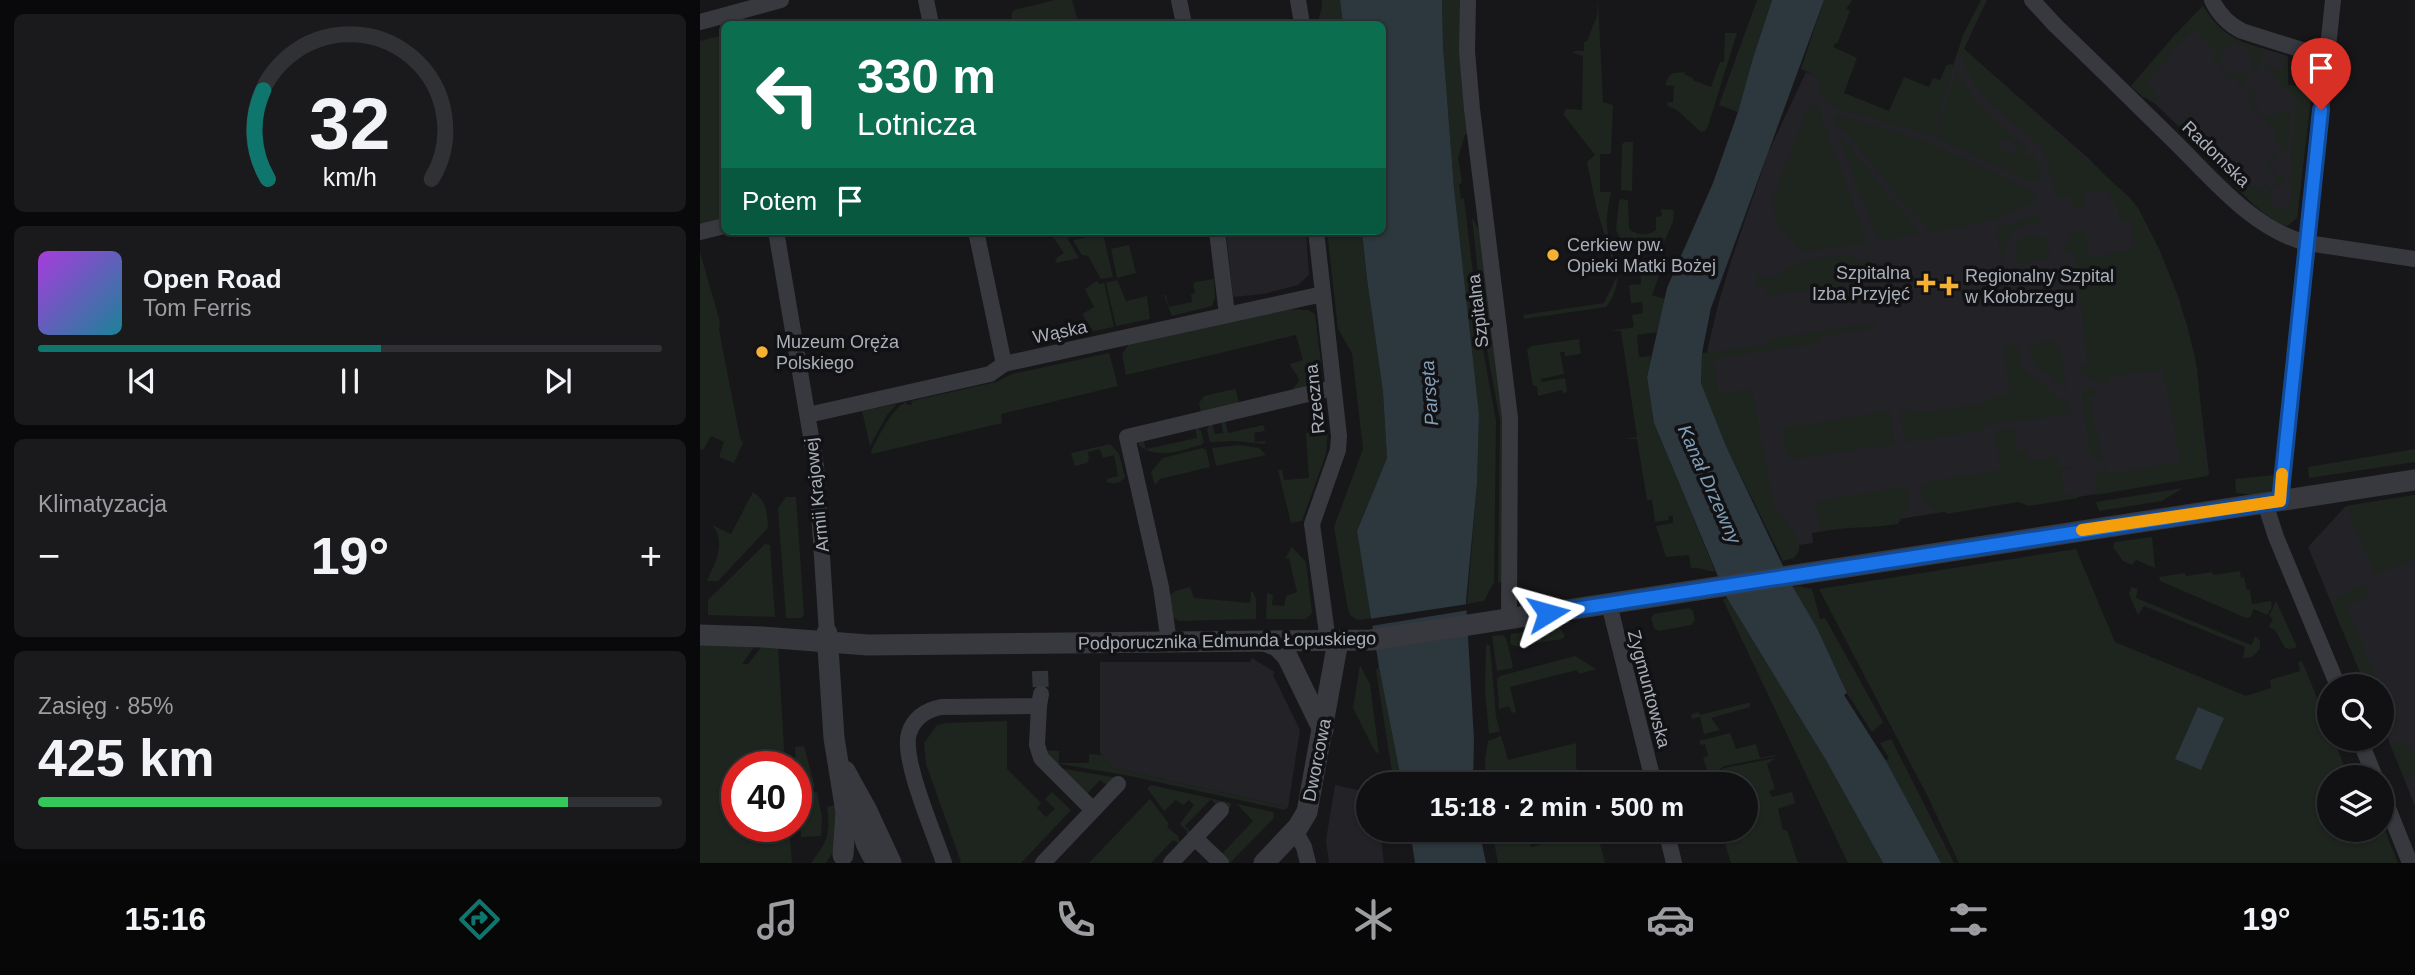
<!DOCTYPE html>
<html lang="pl">
<meta charset="utf-8">
<style>
body{margin:0;font-family:Helvetica,sans-serif;background:#1a1a1d;color:#f1f3f6;height:100vh;display:flex;flex-direction:column;font-size:26px;white-space:nowrap}
*{box-sizing:border-box;margin:0}
p{font-size:23px;color:#9c9da0}
.icon{flex:none;width:38px;height:38px;fill:none;stroke:currentColor;stroke-width:2;stroke-linecap:round;stroke-linejoin:round}
.map{position:relative;flex:1;overflow:hidden}
.details{display:flex;flex-direction:column;gap:14px;padding:14px;background:#09090b;width:700px}
.details>*{flex:none}
.hud{position:absolute;left:21px;top:21px;width:665px;height:214px;border-radius:10px;box-shadow:0 2px 5px #0004,0 0 0 2px #303134;background:#0b6e4f;color:#fff;overflow:hidden}
.fabs{position:absolute;left:1617px;top:674px;display:grid;gap:14px}
.fabs a{display:grid;place-items:center;width:77px;height:77px;border-radius:50%;background:#111114;box-shadow:0 2px 5px #0004,0 0 0 2px #303134;font-size:35px}
.speed{position:absolute;left:21px;top:751px;display:flex;gap:14px;font-size:35px;font-weight:700;text-align:center}
.speed>*{display:grid;place-content:center;width:91px;height:91px;border-radius:50%;background:#111114;box-shadow:0 2px 5px #0004,0 0 0 2px #303134;line-height:1}
.speed .limit{border:10px solid #d22;background:#fff;color:#111}
.pin{position:absolute;display:grid;place-items:center;width:60px;height:60px;color:#fff;margin:-72px -30px;border-radius:50% 50% 50% 0;rotate:-45deg;box-shadow:0 0 7px #0007}
.pin .icon{rotate:45deg}
.me{position:absolute;width:77px;margin:-38px;rotate:82deg;stroke-linejoin:round;filter:drop-shadow(0 0 5px #0008)}
.turn{display:flex;align-items:center;gap:24px;height:147px;padding:0 21px;font-size:32px}
.turn .icon{width:91px;height:91px;stroke-width:2.5}
.turn b{display:block;font-size:49px;line-height:60px}
.then{display:flex;align-items:center;height:66px;padding:0 21px;background:#0003;gap:14px;font-size:26px}
.big{font-size:52px;font-weight:800;line-height:1.1}
.details .widget{flex:1;display:flex;flex-direction:column;justify-content:center;gap:10px;min-width:0;padding:0 24px;border-radius:10px;background:#1a1a1d}
.details .dial{align-items:center;gap:0}
.dial svg{height:182px;overflow:visible;fill:none;stroke:#303134;stroke-width:7;stroke-linecap:round;text-anchor:middle}
.dial text{fill:#f1f3f6;stroke:none}
.song{display:flex;align-items:center;gap:21px}
.cover{width:84px;height:84px;border-radius:10px;background:linear-gradient(135deg,hsl(280 70% 55%),hsl(190 70% 35%))}
.played{height:7px;border-radius:4px;background:linear-gradient(90deg,#0f766e 55%,#303134 55%)}
.keys{display:flex;justify-content:space-around;direction:ltr}
.heat{display:flex;justify-content:space-between;align-items:center;font-size:38px;direction:ltr}
.charge{height:10px;border-radius:5px;background:linear-gradient(90deg,#34c759 85%,#303134 0)}
.trip{position:absolute;left:656px;top:772px;width:402px;height:70px;border-radius:35px;background:#111114;box-shadow:0 2px 5px #0004,0 0 0 2px #303134;font-weight:800;line-height:70px;text-align:center}
.tabs{display:flex;height:112px;justify-content:space-around;align-items:center;background:#070708;color:#9c9da0}
.tabs .icon{width:49px;height:49px}
.tabs .active{color:#0f766e}
.tabs b{font-size:32px;color:#f1f3f6}
main{display:flex;flex:1;min-height:0}
.map>svg:first-child{display:block}
</style>
<main>
<section class="details">
<div class="widget dial"><svg viewBox="0 0 100 80">
<path d="M14 69A42 42 0 1 1 86 69"/>
<path d="M14 69A42 42 0 0 1 12 30" stroke="#0f766e"/>
<text x="50" y="56" font-size="32" font-weight="700">32</text>
<text x="50" y="72" font-size="11">km/h</text>
</svg></div>
<div class="widget">
<div class="song"><i class="cover"></i><div><b>Open Road</b><p>Tom Ferris</p></div></div>
<div class="played"></div>
<div class="keys"><svg class="icon" aria-label="previous" viewBox="0 0 24 24"><path d="M18 5L8 12l10 7zM5 5v14"/></svg><svg class="icon" aria-label="pause" viewBox="0 0 24 24"><path d="M8 5v14M16 5v14"/></svg><svg class="icon" aria-label="next" viewBox="0 0 24 24"><path d="M6 5l10 7-10 7zM19 5v14"/></svg></div>
</div>
<div class="widget"><p>Klimatyzacja</p>
<div class="heat"><a>−</a><b class="big">19°</b><a>+</a></div>
</div>
<div class="widget"><p>Zasięg · 85%</p><b class="big">425 km</b><div class="charge"></div></div>
</section>
<div class="map">
<svg width="1715" height="863" viewBox="0 0 1715 863">
<rect width="100%" height="100%" fill="#17171a"/>
<g fill="#232327">
<path d="M1503 6 1516 26 1535 40 1588 56V85L1612 88 1597 218 1587 226 1577 222 1556 205 1526 177 1525 171 1450 99 1443 97 1431 86 1474 36Z"/>
<path d="M1259 48 1264 49 1388 158 1438 208 1460 251 1479 299 1495 357 1509 474 1507 476 1335 504 1312 501 1112 533 1113 543 1092 546 1022 419 1007 357 1008 347 1018 305 1031 261 1068 153 1106 72 1118 77 1136 100 1231 129Z"/>
<path d="M526 231H606L609 275 598 285 563 294 533 297Z"/>
<path d="M1715 495V806L1682 724V686H1666L1608 547 1646 506Z"/>
<path d="M552 658 575 672 573 675 600 730 588 807 413 768 400 753V662H550Z"/>
<path d="M635 785 668 792V830H680L684 863H629L626 840Z"/>
</g>
<g fill="#1d251e">
<path d="M355 0H372L379 24H314L311 16 314 10Z"/>
<path d="M622 0H640L643 24H617L622 8Z"/>
<path d="M742 0H761L768 134 765 135 758 157 762 183 759 184 761 199 764 198 780 333 796 421 794 582 784 601 767 604 777 484 779 414 754 188 743 46Z"/>
<path d="M898 0 903 102 913 105 911 154H900V192H911C909 203 906 215 907 226 909 258 929 278 906 307L824 319 823 315 904 303 917 276 896 206 887 162 895 155 863 114 866 109 882 110 883 56 873 53 875 51H884V42L887 41 897 16Z"/>
<path d="M1057 0H1072L1053 58 1038 112 1019 105Z"/>
<path d="M1124 0H1152L1146 9 1150 11 1137 44 1135 43 1133 47 1157 58 1144 93 1189 111 1204 77 1229 87 1233 78 1240 80 1246 66 1250 64 1254 65 1234 135 1231 136 1128 105 1119 88 1118 77 1101 69Z"/>
<path d="M1281 0H1287L1264 49 1429 197 1438 208 1460 251 1487 325 1497 368 1507 476 1395 495 1396 476 1405 467 1408 474 1481 462 1463 370 1408 376 1409 386 1382 374 1378 366 1388 365 1375 252 1364 253C1366 240 1370 231 1384 228L1389 257 1435 249 1430 220 1419 221 1418 203H1411L1409 190 1383 193 1384 208 1374 209 1370 195 1357 197 1344 150 1286 99 1275 85 1261 57 1257 54 1263 35Z"/>
<path d="M1503 6C1519 32 1536 42 1565 49L1558 68 1553 75 1551 54 1544 46 1533 44 1523 51 1520 62 1527 73 1537 75 1546 72 1548 79 1541 87 1512 59 1518 52 1494 29 1468 54 1470 57 1446 84 1459 97 1453 103 1431 86 1474 36Z"/>
<path d="M1025 33H1037L1008 126 1005 131 1001 132 977 110 968 106 967 102H973L974 86 965 85 968 78 973 73 985 72 984 74 993 78V80L1011 87 1020 62H1024Z"/>
<path d="M24 35V219L0 225V41Z"/>
<path d="M1586 56H1588V85L1612 88 1597 218 1587 226C1563 218 1544 194 1526 177L1525 171 1477 125 1485 117 1534 163 1532 166 1558 191 1570 179 1558 196 1561 198 1578 178 1565 165 1582 145 1573 136 1576 130 1547 103 1552 98 1546 92 1549 88 1556 93 1554 104 1561 114 1573 117 1582 110 1591 114 1586 154H1577L1571 163 1575 174 1585 177 1584 184 1575 186 1569 195 1574 207 1582 209 1589 206 1594 196C1590 179 1587 185 1594 166L1590 157 1598 101 1564 66 1582 71Z"/>
<path d="M1256 71C1272 101 1288 114 1313 136L1309 141 1304 137 1297 145 1312 157 1318 149 1312 143 1316 138 1327 148 1323 154 1327 158 1332 153 1338 164 1341 178 1331 182 1239 139 1237 136Z"/>
<path d="M1114 105 1118 108 1167 243 1103 252C1097 248 1095 245 1091 239 1081 225 1070 222 1075 203L1072 201 1107 110Z"/>
<path d="M1139 115 1226 141 1329 189 1338 200 1295 219 1235 232 1226 227 1189 186 1146 132 1135 125 1133 120Z"/>
<path d="M1139 137H1142L1220 234 1181 240 1176 236Z"/>
<path d="M925 142H933L932 191 921 190 922 144Z"/>
<path d="M921 199 928 200 929 229C938 236 947 236 956 230V217L962 216 961 209 974 210 973 222 963 244 930 247 923 244 916 230 919 201Z"/>
<path d="M1334 215 1343 221C1337 223 1332 223 1326 225 1306 229 1304 249 1303 266L1296 229Z"/>
<path d="M772 217 781 234 804 431 802 582H798L800 421 784 333Z"/>
<path d="M349 231H390L391 232 367 238 379 258 357 263 355 259 364 253Z"/>
<path d="M627 231H662L667 279 683 392 687 458 657 531 672 618 658 620 651 616 648 610 634 527 663 449 652 353 638 329Z"/>
<path d="M403 234 413 277 401 279 388 256 382 255 373 240Z"/>
<path d="M1331 235 1347 239 1350 259 1317 264C1315 249 1315 239 1331 235Z"/>
<path d="M429 245 436 273 417 278 411 249Z"/>
<path d="M0 252 20 322 19 330 40 438 43 443 34 463 19 457 24 442 11 436 3 450 0 449Z"/>
<path d="M1150 255 1157 261 1167 259 1170 276 1164 281 1067 296 1065 286 1055 287 1057 275C1083 285 1080 268 1098 263 1114 258 1133 257 1150 255Z"/>
<path d="M961 270 952 295 965 299 957 332 937 335 939 357 951 356 947 377 954 423 1015 571C1006 572 1000 567 991 568L989 555 966 557 956 526 973 523V516H968L969 520 955 522 952 500H947L937 439H926L937 437 921 331H910L934 327 932 315 943 313 942 302 931 303 929 285 941 284 940 271 952 275Z"/>
<path d="M514 279 515 298 512 306 472 316 464 295H466L469 307 492 302 491 294 495 293 493 285 495 282Z"/>
<path d="M417 280 426 301 447 296 450 319 416 326 406 283Z"/>
<path d="M397 281 399 284 404 283 414 327 393 331 382 314 394 307 385 289Z"/>
<path d="M585 309 608 310 615 314 623 380 619 384 592 390 599 381C598 373 592 371 590 364L603 360 596 335 426 375 422 354 429 344Z"/>
<path d="M1175 322 1176 328 1119 337V343L1013 359 1018 393 1052 389 1073 505 1093 530 1099 545V551L1094 558 1083 561 1026 446 1001 383 1002 353 1065 345V340Z"/>
<path d="M879 339 881 354 865 356V352H860L864 374 841 379V382L865 378 867 392 863 393 862 390 838 396 837 386H833L827 350 831 346Z"/>
<path d="M1350 341 1355 342 1360 349 1367 391 1333 362 1329 344Z"/>
<path d="M1318 345 1320 362 1325 370 1369 406 1370 414 1284 426V430L1205 442 1200 411 1212 409 1214 414 1290 402 1289 397 1310 394 1304 347Z"/>
<path d="M409 353 418 386 301 414 302 423 172 454 171 451C180 435 190 410 206 402L207 405H212L211 401 296 382 312 374Z"/>
<path d="M1392 388 1400 391 1389 397 1402 461 1394 459 1390 452 1382 396 1384 390Z"/>
<path d="M534 389 536 390 539 404 501 413 499 403 504 396Z"/>
<path d="M197 404 187 415 170 446 162 411Z"/>
<path d="M1190 411 1194 444 1092 459V457H1088L1082 428Z"/>
<path d="M525 420 528 433 563 425 565 431 554 433 555 442 565 441V444L535 441 510 442 507 430 510 423H512L515 434 523 433 521 422Z"/>
<path d="M495 426 501 431 504 442 501 445C478 451 459 460 438 445L443 438 446 449 497 438Z"/>
<path d="M628 428 626 454 602 521 591 523 578 470H582L584 480 609 478 606 433Z"/>
<path d="M1313 428 1316 451 1327 450 1329 461 1358 457 1359 468 1373 467V470L1361 472 1364 494H1377L1378 498 1329 506 1318 502 1246 514 1245 510 1236 511 1227 503H1223L1221 483 1301 470 1295 431Z"/>
<path d="M410 444 419 454 425 477C421 483 413 485 407 482V479L418 476 414 455 403 458 400 449 388 452 389 460 387 463 375 466 371 453Z"/>
<path d="M539 445 559 448 566 455 516 466 512 448Z"/>
<path d="M502 448 506 450 510 467 460 479 455 485 451 472 463 458Z"/>
<path d="M1715 449V462L1609 478 1608 467Z"/>
<path d="M1575 475 1572 489 1565 496 1536 493 1535 479Z"/>
<path d="M1207 487 1209 505 1198 524C1172 528 1146 527 1120 531L1115 501Z"/>
<path d="M1483 488 1462 501 1399 511 1396 502Z"/>
<path d="M53 492C67 501 67 512 68 528L18 581H7C15 562 27 544 12 525L31 534Z"/>
<path d="M1715 495V559L1675 575 1646 506Z"/>
<path d="M86 497H96L104 615 101 618H86L78 508Z"/>
<path d="M1452 537 1455 568 1436 560 1432 565 1423 561 1413 547 1415 542Z"/>
<path d="M65 544 70 545 75 617 8 615V600Z"/>
<path d="M592 547 606 562 612 613 606 619H566L567 593 573 595 572 605 584 606 586 596 597 592 589 558 585 559Z"/>
<path d="M1376 549 1415 642 1546 696 1571 688 1570 680 1600 671 1598 662 1602 661 1629 727V738L1634 739 1648 777H1629V830H1682V823L1698 863H1259L1228 797 1119 589Z"/>
<path d="M1540 571 1541 578 1544 577 1547 590H1550L1552 604 1571 601 1572 607 1567 615 1554 609 1550 617 1546 618 1460 581 1459 577 1485 573 1486 576 1512 572 1513 575Z"/>
<path d="M1663 585H1667L1671 595 1646 606 1677 681 1675 682 1677 686 1683 683 1699 722 1685 731 1682 724V686H1666L1633 608 1637 597Z"/>
<path d="M1097 586 1112 589 1120 619 1125 618 1183 722 1172 732 1147 693 1117 628 1093 587Z"/>
<path d="M490 587 494 598 550 603 551 592H553L556 599V619L479 621 472 617 468 597 475 591Z"/>
<path d="M1431 587 1438 589 1436 598 1546 643 1552 645 1555 636 1560 641V649L1552 657 1543 658 1545 647 1444 606 1438 615 1429 594Z"/>
<path d="M1027 598 1127 762 1183 863H1148L1023 600Z"/>
<path d="M1576 601 1597 647 1590 649 1585 648 1575 630 1569 627 1573 618 1569 616Z"/>
<path d="M989 608 993 611 995 620 991 625 959 631 954 628 951 618 954 614Z"/>
<path d="M859 627 865 636 862 639 815 646 810 644 811 634Z"/>
<path d="M803 635 806 638 813 666 812 668 797 671 792 636Z"/>
<path d="M0 642 57 643 42 664H48L64 644 78 645 85 766H37V826H89L92 863H0Z"/>
<path d="M786 644 790 646 796 717 800 731 789 734 785 691Z"/>
<path d="M875 656 896 669 879 674 877 670 810 687 816 712 812 713 809 706 799 709 797 679 800 676Z"/>
<path d="M660 665 670 684 679 754 674 750 653 708Z"/>
<path d="M679 667 702 784H694L676 670Z"/>
<path d="M1047 703H1050V707L1011 718 1020 730 1004 734 1000 717 992 719 991 715 998 712 1000 715Z"/>
<path d="M307 721V769L341 803 337 808 346 817 355 809 345 799 352 792 371 810 321 863H259L261 862 226 764 224 743 237 725 246 723Z"/>
<path d="M1030 733 1036 749 1056 744 1060 758 1075 755 1076 756 1024 766 1010 777 1003 758 1008 756 1005 744 1000 745 999 741Z"/>
<path d="M801 736 808 760 876 743V766L880 784H786L785 759 788 741Z"/>
<path d="M1191 739 1254 863H1241L1186 761 1189 758 1180 743Z"/>
<path d="M1697 741 1699 746 1708 743 1715 759V775L1705 780 1690 744Z"/>
<path d="M104 746 115 787 98 790 95 747Z"/>
<path d="M342 750 359 751V763H389V754L402 755 413 768 588 807 585 810 430 776 349 762Z"/>
<path d="M1076 758 1067 764 1075 789 1069 791 1072 797 1092 792 1095 803 1078 809 1083 830H1087L1098 863H1031L1021 830H1046V784H1010V780L1024 768Z"/>
<path d="M353 767 418 778 409 787 400 780 385 796Z"/>
<path d="M451 785 531 803V806L525 813 511 799 485 826 492 833H486L487 831 480 824 494 805 489 800 483 805 476 800 464 811 447 788Z"/>
<path d="M117 792 122 817 121 836 101 837 99 794Z"/>
<path d="M450 799 469 824 467 827 478 836 480 844 473 840 451 863H389Z"/>
<path d="M139 804 137 846 126 863H111C127 842 131 834 127 807Z"/>
<path d="M537 804 573 812 574 818 530 863 521 855 553 821Z"/>
<path d="M792 830H819L815 831 817 839 827 836 831 847 884 833V830H896L905 863H798Z"/>
</g>
<g fill="#2d373e">
<path d="M640 0H742L743 46 754 188 779 414 777 484 766 601 774 740 773 784H702L679 667 657 531 687 458 683 392 667 279 662 231H682V24H643Z"/>
<path d="M1072 0H1124L1011 308 1002 353 1001 383 1026 446 1093 587 1117 628 1147 693 1144 695 1186 761 1241 863H1183L1127 762 1027 598 954 423 947 377 967 288 1013 183 1038 112 1053 58Z"/>
<path d="M1498 707 1524 718 1501 770 1475 759Z"/>
<path d="M710 830H779L786 863H715Z"/>
</g>
<path fill="#17171a" d="M768 604 769 610 671 626 669 623V619Z"/>
<g fill="none" stroke-linecap="round" stroke-linejoin="round">
<path stroke="#34353a" stroke-width="16" stroke-dasharray="16 8" stroke-linecap="butt" d="M340 671 341 694"/>
<g stroke="#38393f" stroke-width="16">
<path d="M226 0 231 24"/>
<path d="M479 0 484 24"/>
<path d="M598 0 602 24"/>
<path d="M768 0 767 51 772 109 810 418 809 619"/>
<path d="M1332 0 1356 26C1395 63 1433 101 1472 139 1511 177 1552 229 1607 243L1715 259"/>
<path d="M1512 0C1519 15 1528 24 1542 31L1627 58"/>
<path d="M0 22 81 0"/>
<path d="M76 231 116 466 127 633"/>
<path d="M276 231 304 364"/>
<path d="M517 231 527 315"/>
<path d="M616 231 639 436 638 450 612 524 628 641"/>
<path d="M0 232 24 226"/>
<path d="M108 415 290 374 304 364 623 294"/>
<path d="M1580 501 1633 0"/>
<path d="M1565 503 1576 537 1638 686"/>
<path d="M909 604 954 784"/>
<path d="M469 642 461 587 427 437 633 388"/>
<path d="M339 706 337 745 341 758 393 810"/>
<path d="M1659 738 1675 777"/>
<path d="M1682 793 1710 863"/>
<path d="M966 830 974 863"/>
<path d="M595 831 604 847 608 863"/>
<path d="M495 838 521 863"/>
<path d="M244 863C235 835 201 759 209 733 214 718 226 710 241 707L339 706 341 694"/>
<path d="M343 863 418 784"/>
<path d="M471 863 521 810"/>
</g>
<g stroke="#38393f" stroke-width="21">
<path d="M127 633 134 738 146 812 143 855"/>
<path d="M0 635 62 637 168 645 671 640 1715 480"/>
<path d="M567 642 577 646 587 656 623 730"/>
<path d="M145 771 166 809 191 863"/>
<path d="M159 815 166 843 172 855"/>
<path d="M564 863 598 827 607 812 638 641"/>
</g>
</g>
<g fill="none" stroke-linecap="round" stroke-linejoin="round">
<defs>
<path id="route" d="M848 613 1580 501 1621 110"/>
</defs>
<use href="#route" stroke="#114b97" stroke-width="18"/>
<use href="#route" stroke="#1a73e8" stroke-width="12"/>
<path stroke="#f59e0b" stroke-width="12" d="M1382 530 1580 501 1582 474"/>
</g>
<g fill="#f5b134" stroke="#121215" stroke-width="2.5">
<circle cx="853" cy="255" r="7"/>
<path d="M1222.5 272.5h7v7h7v7h-7v7h-7v-7h-7v-7h7z"/>
<path d="M1245.5 275.5h7v7h7v7h-7v7h-7v-7h-7v-7h7z"/>
<circle cx="62" cy="352" r="7"/>
</g>
<g text-anchor="middle" stroke-width="7" stroke-linejoin="round" paint-order="stroke">
<g font-size="18" fill="#a9afb9" stroke="#121215">
<text transform="translate(1516 154) rotate(44)" y="6">Radomska</text>
<text transform="translate(778 311) rotate(-97)" y="6">Szpitalna</text>
<text transform="translate(360 332) rotate(-12)" y="6">Wąska</text>
<text transform="translate(615 399) rotate(-96)" y="6">Rzeczna</text>
<text transform="translate(117 495) rotate(-96)" y="6">Armii Krajowej</text>
<text transform="translate(527 641) rotate(-1)" y="6">Podporucznika Edmunda Łopuskiego</text>
<text transform="translate(949 689) rotate(75)" y="6">Zygmuntowska</text>
<text transform="translate(617 760) rotate(-79)" y="6">Dworcowa</text>
</g>
<g font-size="18" fill="#a9afb9" stroke="#121215" text-anchor="start">
<text x="867" y="251">Cerkiew pw.<tspan x="867" dy="21">Opieki Matki Bożej</tspan></text>
<text x="1210" y="279" text-anchor="end">Szpitalna<tspan x="1210" dy="21">Izba Przyjęć</tspan></text>
<text x="1265" y="282">Regionalny Szpital<tspan x="1265" dy="21">w Kołobrzegu</tspan></text>
<text x="76" y="348">Muzeum Oręża<tspan x="76" dy="21">Polskiego</tspan></text>
</g>
<g font-size="19" font-style="italic" fill="#809db5" stroke="#121215">
<text transform="translate(729 393) rotate(-94)" y="7">Parsęta</text>
<text transform="translate(1010 484) rotate(66)" y="7">Kanał Drzewny</text>
</g>
</g>
</svg>
<div class="fabs">
<a><svg class="icon" aria-label="search" viewBox="0 0 24 24"><circle cx="10" cy="10" r="6"/><path d="M15 15l6 6"/></svg></a>
<a><svg class="icon" aria-label="layers" viewBox="0 0 24 24"><path d="M12 4l9 5-9 5-9-5zM3 14l9 5 9-5"/></svg></a>
</div>
<div class="speed"><div class="limit">40</div></div>
<div class="pin" style="left:1621px;top:110px;background:#d93025"><svg class="icon" aria-label="arrive" viewBox="0 0 24 24"><path d="M6 21V4h12l-3 4 3 4H6"/></svg></div>
<svg class="me" style="left:848px;top:613px" viewBox="-20 -20 40 40"><path d="M0-17L14 15 0 8-14 15z" fill="#1a73e8" stroke="#fff" stroke-width="4"/></svg>
<div class="trip">15:18 · 2 min · 500 m</div>
<div class="hud">
<div class="turn"><svg class="icon" aria-label="left" viewBox="0 0 24 24"><path d="M17 20v-9H6M10 6l-5 5 5 5"/></svg><div><b>330 m</b>Lotnicza</div></div>
<div class="then">Potem<svg class="icon" aria-label="arrive" viewBox="0 0 24 24"><path d="M6 21V4h12l-3 4 3 4H6"/></svg></div>
</div>
</div>
</main>
<nav class="tabs">
<b>15:16</b>
<svg class="icon active" aria-label="directions" viewBox="0 0 24 24"><path d="M12 3l9 9-9 9-9-9zM9 14v-3h6M13 9l2 2-2 2"/></svg>
<svg class="icon" aria-label="music" viewBox="0 0 24 24"><path d="M9 18V5l10-2v13"/><circle cx="6" cy="18" r="3"/><circle cx="16" cy="16" r="3"/></svg>
<svg class="icon" aria-label="phone" viewBox="0 0 24 24"><path d="M5 4h4l2 5-3 2q2 4 5 5l2-3 5 2v4C11 20 4 13 5 4z"/></svg>
<svg class="icon" aria-label="climate" viewBox="0 0 24 24"><path d="M12 3v18M4 7l16 10M4 17L20 7"/></svg>
<svg class="icon" aria-label="car" viewBox="0 0 24 24"><path d="M5 17H2v-5l4-1 3-4h7l3 4 3 1v5h-3M9 17h6M6 11h13"/><circle cx="7" cy="17" r="2"/><circle cx="17" cy="17" r="2"/></svg>
<svg class="icon" aria-label="filters" viewBox="0 0 24 24"><path d="M4 7h16M4 17h16"/><circle cx="9" cy="7" r="2"/><circle cx="15" cy="17" r="2"/></svg>
<b>19°</b>
</nav>
